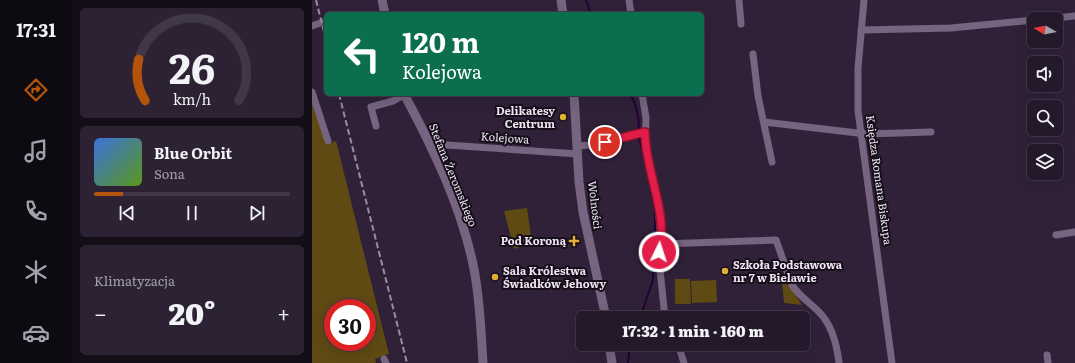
<!DOCTYPE html>
<html lang="pl">
<meta charset="utf-8">
<style>
body{margin:0;font-family:Literata,serif;background:#2c2233;color:#f1f3f6;height:100vh;display:flex;flex-direction:column;font-size:15px;white-space:nowrap}
*{box-sizing:border-box;margin:0}
p{font-size:13px;color:#a3a0a9}
.icon{flex:none;width:22px;height:22px;fill:none;stroke:currentColor;stroke-width:2;stroke-linecap:round;stroke-linejoin:round}
.map{position:relative;flex:1;overflow:hidden}
.side{display:flex;flex-direction:column;gap:8px;padding:8px;background:#140e18;width:240px}
.side>*{flex:none}
.banner{position:absolute;left:12px;top:12px;width:380px;height:84px;border-radius:6px;box-shadow:0 4px 16px #0002,0 0 0 1px #413847;background:#0b6e4f;color:#fff;overflow:hidden}
.needle{width:26px;rotate:279deg}
.controls{position:absolute;left:715px;top:12px;display:grid;gap:8px}
.controls a{display:grid;place-items:center;width:36px;height:36px;border-radius:6px;background:#24192b;box-shadow:0 4px 16px #0002,0 0 0 1px #413847;font-size:20px}
.speed{position:absolute;left:12px;top:299px;display:flex;gap:8px;font-size:20px;font-weight:700;text-align:center}
.speed>*{display:grid;place-content:center;width:52px;height:52px;border-radius:50%;background:#24192b;box-shadow:0 4px 16px #0002,0 0 0 1px #413847;line-height:1}
.speed .limit{border:6px solid #d22;background:#fff;color:#111}
.pin{position:absolute;display:grid;place-items:center;width:34px;height:34px;color:#fff;margin:-17px;border:2px solid #fff;border-radius:50%;box-shadow:0 1px 4px #0007}
.me{position:absolute;width:44px;margin:-22px;rotate:4deg;stroke-linejoin:round;filter:drop-shadow(0 0 3px #0008)}
.turn{display:flex;align-items:center;gap:14px;height:84px;padding:0 12px;font-size:18px}
.turn .icon{width:52px;height:52px;stroke-width:2.5}
.turn b{display:block;font-size:28px;line-height:34px}
.big{font-size:30px;font-weight:800;line-height:1.1}
.side .widget{flex:1;display:flex;flex-direction:column;justify-content:center;gap:6px;min-width:0;padding:0 14px;border-radius:6px;background:#2c2233}
.side .dial{align-items:center;gap:0}
.dial svg{height:104px;overflow:visible;fill:none;stroke:#413847;stroke-width:7;stroke-linecap:round;text-anchor:middle}
.dial text{fill:#f1f3f6;stroke:none}
.song{display:flex;align-items:center;gap:12px}
.cover{width:48px;height:48px;border-radius:6px;background:linear-gradient(135deg,hsl(220 70% 55%),hsl(90 70% 35%))}
.played{height:4px;border-radius:2px;background:linear-gradient(90deg,#b45309 15%,#413847 15%)}
.keys{display:flex;justify-content:space-around;direction:ltr}
.heat{display:flex;justify-content:space-between;align-items:center;font-size:22px;direction:ltr}
.trip{position:absolute;left:264px;top:311px;width:234px;height:40px;border-radius:6px;background:#24192b;box-shadow:0 4px 16px #0002,0 0 0 1px #413847;font-weight:800;line-height:40px;text-align:center}
main{display:flex;flex:1;min-height:0}
.menu{display:flex;flex-direction:column;width:72px;justify-content:space-around;align-items:center;background:#0e0a11;color:#a3a0a9}
.menu .icon{width:28px;height:28px}
.menu .active{color:#b45309}
.menu b{font-size:18px;color:#f1f3f6}
.map>svg:first-child{display:block}
</style>
<main>
<nav class="menu">
<b>17:31</b>
<svg class="icon active" aria-label="directions" viewBox="0 0 24 24"><path d="M12 3l9 9-9 9-9-9zM9 14v-3h6M13 9l2 2-2 2"/></svg>
<svg class="icon" aria-label="music" viewBox="0 0 24 24"><path d="M9 18V5l10-2v13"/><circle cx="6" cy="18" r="3"/><circle cx="16" cy="16" r="3"/></svg>
<svg class="icon" aria-label="phone" viewBox="0 0 24 24"><path d="M5 4h4l2 5-3 2q2 4 5 5l2-3 5 2v4C11 20 4 13 5 4z"/></svg>
<svg class="icon" aria-label="climate" viewBox="0 0 24 24"><path d="M12 3v18M4 7l16 10M4 17L20 7"/></svg>
<svg class="icon" aria-label="car" viewBox="0 0 24 24"><path d="M5 17H2v-5l4-1 3-4h7l3 4 3 1v5h-3M9 17h6M6 11h13"/><circle cx="7" cy="17" r="2"/><circle cx="17" cy="17" r="2"/></svg>
</nav>
<section class="side">
<div class="widget dial"><svg viewBox="0 0 100 80">
<path d="M14 69A42 42 0 1 1 86 69"/>
<path d="M14 69A42 42 0 0 1 9 37" stroke="#b45309"/>
<text x="50" y="56" font-size="32" font-weight="700">26</text>
<text x="50" y="72" font-size="11">km/h</text>
</svg></div>
<div class="widget">
<div class="song"><i class="cover"></i><div><b>Blue Orbit</b><p>Sona</p></div></div>
<div class="played"></div>
<div class="keys"><svg class="icon" aria-label="previous" viewBox="0 0 24 24"><path d="M18 5L8 12l10 7zM5 5v14"/></svg><svg class="icon" aria-label="pause" viewBox="0 0 24 24"><path d="M8 5v14M16 5v14"/></svg><svg class="icon" aria-label="next" viewBox="0 0 24 24"><path d="M6 5l10 7-10 7zM19 5v14"/></svg></div>
</div>
<div class="widget"><p>Klimatyzacja</p>
<div class="heat"><a>−</a><b class="big">20°</b><a>+</a></div>
</div>
</section>
<div class="map">
<svg width="763" height="363" viewBox="0 0 763 363">
<rect width="100%" height="100%" fill="#302139"/>
<g fill="#5f4a14" fill-rule="evenodd">
<path d="M0 100 14 145 24 141 77 354 63 359 64 363H0ZM21 308H55V342H21Z"/>
<path d="M215 208 220 243 202 249 192 211Z"/>
<path d="M363 279H378L379 304H363Z"/>
<path d="M404 280 405 302 380 303 379 281Z"/>
<path d="M470 281 479 288 490 305 472 303Z"/>
</g>
<g fill="none" stroke-linecap="round" stroke-linejoin="round">
<g stroke="#240034" stroke-width="2">
<path d="M274 0 279 14"/>
<path d="M318 94C325 105 327 116 327 130"/>
<path d="M327 136 343 209V240L341 280 328 318"/>
<path d="M316 363 318 344"/>
</g>
<g stroke="#766480" stroke-width="7">
<path d="M317 0 319 14"/>
<path d="M427 0 429 24"/>
<path d="M552 0 546 68V111L580 363"/>
<path d="M734 19 763 16"/>
<path d="M0 26 14 21"/>
<path d="M549 30 639 28 722 20"/>
<path d="M441 54 446 96 460 162"/>
<path d="M0 92 16 141"/>
<path d="M330 94 334 118 333 149 346 203 349 244 347 260 353 318"/>
<path d="M452 122 554 134 619 132"/>
<path d="M64 126 59 107 81 101 92 95"/>
<path d="M266 146 278 145 333 132"/>
<path d="M119 150 135 145 266 154"/>
<path d="M744 235 763 232"/>
<path d="M349 244 464 240 480 285C487 296 498 303 507 312 520 325 525 345 527 363"/>
<path d="M366 344 372 363"/>
<path d="M735 355 736 363"/>
<path d="M72 359 74 363"/>
</g>
<g stroke="#766480" stroke-width="9">
<path d="M70 0 73 14"/>
<path d="M249 0 251 14"/>
<path d="M92 94C121 148 150 208 162 269 168 300 169 331 171 363"/>
<path d="M262 94 267 182 271 212 294 318"/>
<path d="M297 344 300 363"/>
</g>
<g stroke="#988ca0" stroke-width="2" stroke-dasharray="6 3" stroke-linecap="butt">
<path d="M4 0 14 40"/>
<path d="M27 94 95 363"/>
</g>
</g>
<g fill="none" stroke-linecap="round" stroke-linejoin="round">
<defs>
<path id="route" d="M293 142 333 132C333 171 357 214 347 252"/>
</defs>
<use href="#route" stroke="#92132f" stroke-width="10"/>
<use href="#route" stroke="#e11d48" stroke-width="7"/>
</g>
<g fill="#dfb034" stroke="#150e19" stroke-width="1.5">
<circle cx="251" cy="117" r="4"/>
<path d="M260 235h4v4h4v4h-4v4h-4v-4h-4v-4h4z"/>
<circle cx="413" cy="271" r="4"/>
<circle cx="183" cy="277" r="4"/>
</g>
<g text-anchor="middle" stroke-width="4" stroke-linejoin="round" paint-order="stroke">
<g font-size="11" font-weight="bold" fill="#eee4f4" stroke="#150e19" text-anchor="end">
<text x="243" y="115">Delikatesy<tspan x="243" dy="13">Centrum</tspan></text>
<text x="254" y="245">Pod Koroną</text>
<text x="421" y="269" text-anchor="start">Szkoła Podstawowa<tspan x="421" dy="13">nr 7 w Bielawie</tspan></text>
<text x="191" y="275" text-anchor="start">Sala Królestwa<tspan x="191" dy="13">Świadków Jehowy</tspan></text>
</g>
<g font-size="11" fill="#eee4f4" stroke="#150e19">
<text transform="translate(193 138) rotate(4)" y="4">Kolejowa</text>
<text transform="translate(141 175) rotate(68)" y="4">Stefana Żeromskiego</text>
<text transform="translate(567 180) rotate(82)" y="4">Księdza Romana Biskupa</text>
<text transform="translate(283 205) rotate(83)" y="4">Wolności</text>
</g>
</g>
</svg>
<div class="controls">
<a><svg class="needle" viewBox="-14 -14 28 28"><path d="M0-13l5 13h-10z" fill="#e53935"/><path d="M0 13l5-13h-10z" fill="#a3a0a9"/></svg></a>
<a><svg class="icon" aria-label="sound" viewBox="0 0 24 24"><path d="M4 9h4l5-4v14l-5-4H4zM17 9q2 3 0 6"/></svg></a>
<a><svg class="icon" aria-label="search" viewBox="0 0 24 24"><circle cx="10" cy="10" r="6"/><path d="M15 15l6 6"/></svg></a>
<a><svg class="icon" aria-label="layers" viewBox="0 0 24 24"><path d="M12 4l9 5-9 5-9-5zM3 14l9 5 9-5"/></svg></a>
</div>
<div class="speed"><div class="limit">30</div></div>
<div class="pin" style="left:293px;top:142px;background:#d93025"><svg class="icon" aria-label="arrive" viewBox="0 0 24 24"><path d="M6 21V4h12l-3 4 3 4H6"/></svg></div>
<svg class="me" style="left:347px;top:252px" viewBox="-20 -20 40 40"><circle r="17" fill="#e11d48" stroke="#fff" stroke-width="3"/><path d="M0-11L8 9 0 5-8 9z" fill="#fff"/></svg>
<div class="trip">17:32 · 1 min · 160 m</div>
<div class="banner">
<div class="turn"><svg class="icon" aria-label="left" viewBox="0 0 24 24"><path d="M17 20v-9H6M10 6l-5 5 5 5"/></svg><div><b>120 m</b>Kolejowa</div></div>
</div>
</div>
</main>
